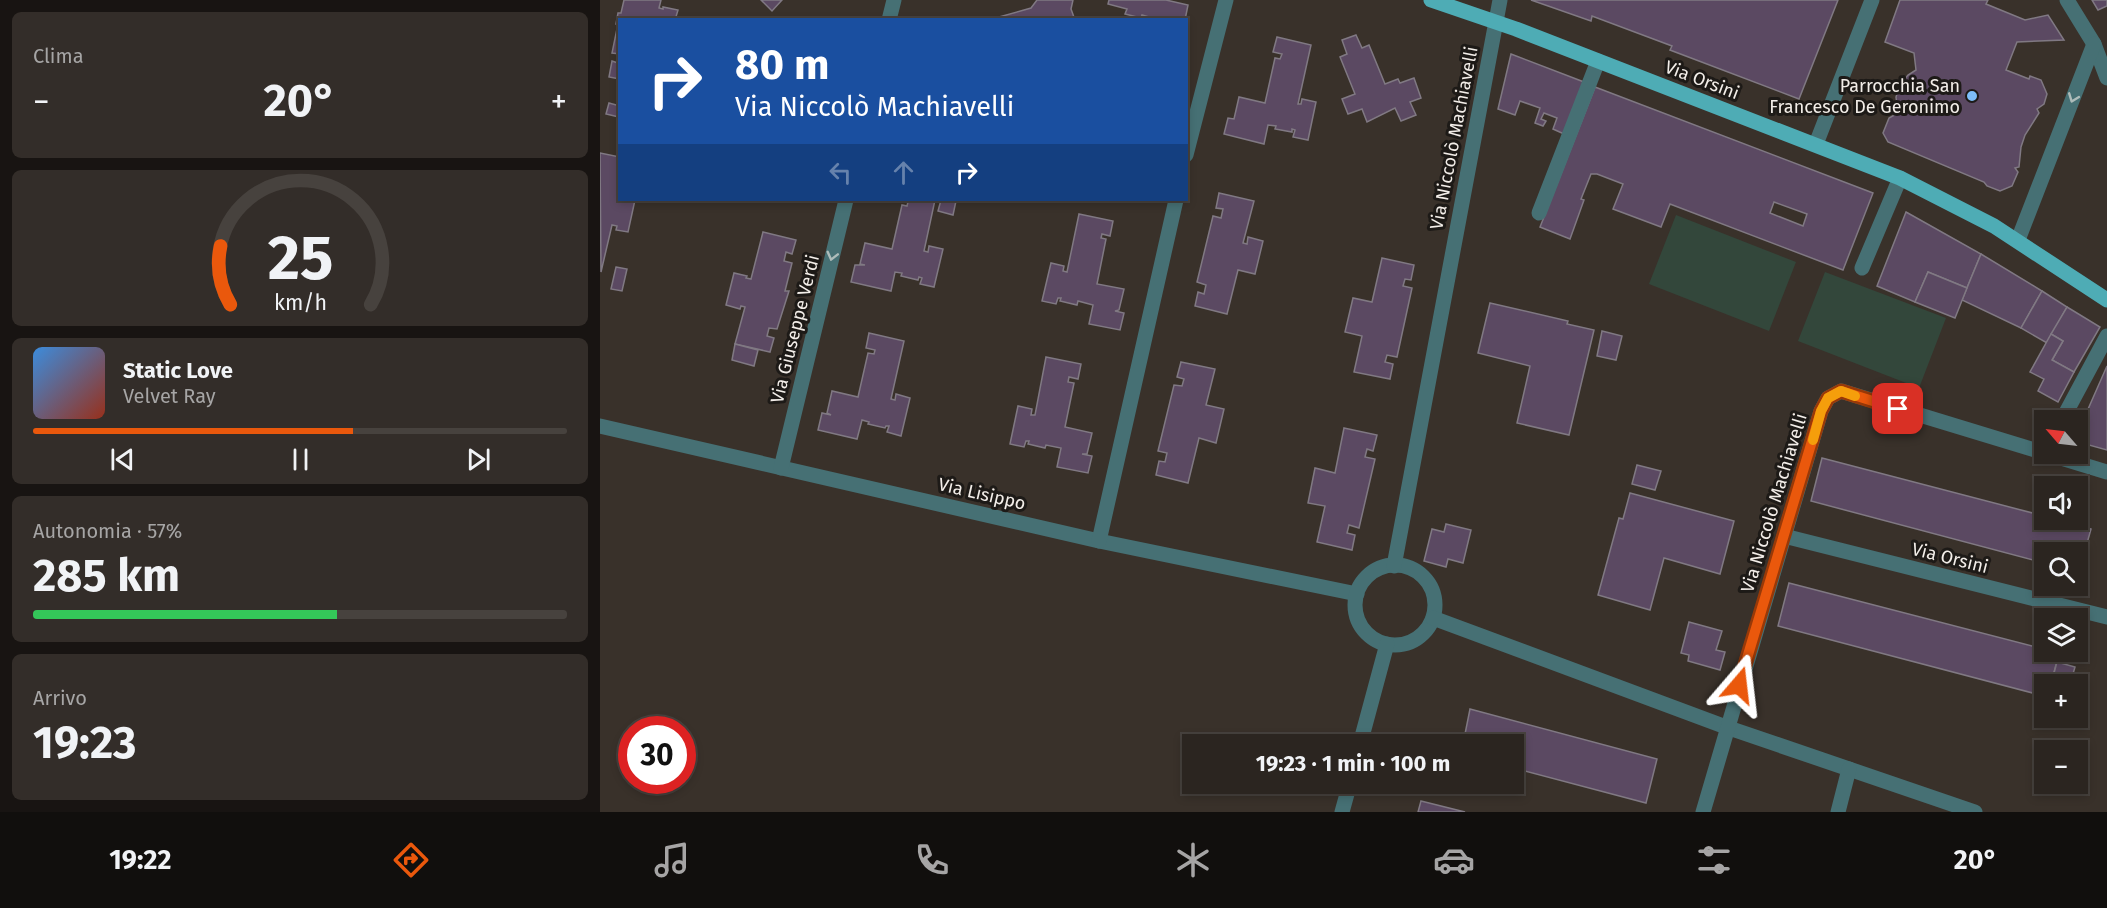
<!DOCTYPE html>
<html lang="it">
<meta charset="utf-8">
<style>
body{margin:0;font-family:"Fira Sans",sans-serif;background:#332d29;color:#f1f3f6;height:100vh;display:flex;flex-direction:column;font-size:22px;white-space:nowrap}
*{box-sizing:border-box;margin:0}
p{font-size:20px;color:#a6a5a5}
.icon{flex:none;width:33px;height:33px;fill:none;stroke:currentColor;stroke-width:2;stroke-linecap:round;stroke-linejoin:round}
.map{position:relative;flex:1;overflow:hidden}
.panel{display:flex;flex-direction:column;gap:12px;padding:12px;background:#181412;width:600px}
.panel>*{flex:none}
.banner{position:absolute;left:18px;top:18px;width:570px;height:183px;border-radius:0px;box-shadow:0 3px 9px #0003,0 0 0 2px #47423e;background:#1a4fa0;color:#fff;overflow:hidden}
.needle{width:39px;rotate:298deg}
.fabs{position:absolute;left:1434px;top:410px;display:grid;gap:12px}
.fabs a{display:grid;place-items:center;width:54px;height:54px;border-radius:0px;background:#2b2520;box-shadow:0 3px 9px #0003,0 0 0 2px #47423e;font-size:30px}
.speed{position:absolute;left:18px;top:716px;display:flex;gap:12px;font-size:30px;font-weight:700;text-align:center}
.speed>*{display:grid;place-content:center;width:78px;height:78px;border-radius:50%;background:#2b2520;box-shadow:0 3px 9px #0003,0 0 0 2px #47423e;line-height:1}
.speed .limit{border:9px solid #d22;background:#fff;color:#111}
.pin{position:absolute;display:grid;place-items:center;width:51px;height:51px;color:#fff;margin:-26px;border-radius:12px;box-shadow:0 3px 9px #0006}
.me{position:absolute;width:66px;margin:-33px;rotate:17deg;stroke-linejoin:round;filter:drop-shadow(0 0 4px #0008)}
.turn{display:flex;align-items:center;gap:21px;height:126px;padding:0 18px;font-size:27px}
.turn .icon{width:78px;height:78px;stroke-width:2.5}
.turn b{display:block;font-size:42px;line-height:51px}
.lanes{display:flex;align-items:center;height:57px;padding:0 18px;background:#0003;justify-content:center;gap:30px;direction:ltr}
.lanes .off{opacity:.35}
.big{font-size:45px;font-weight:700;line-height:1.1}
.panel .tile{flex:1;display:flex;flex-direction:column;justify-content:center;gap:9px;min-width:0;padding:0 21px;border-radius:9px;background:#332d29}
.panel .dial{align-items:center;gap:0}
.dial svg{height:156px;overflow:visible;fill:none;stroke:#47423e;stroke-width:7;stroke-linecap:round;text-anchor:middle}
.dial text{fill:#f1f3f6;stroke:none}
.song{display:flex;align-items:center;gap:18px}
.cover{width:72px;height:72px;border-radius:9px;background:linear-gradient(135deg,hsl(210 70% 55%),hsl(10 70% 35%))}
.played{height:6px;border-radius:3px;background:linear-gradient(90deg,#ea580c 60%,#47423e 60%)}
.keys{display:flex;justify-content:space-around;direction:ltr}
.heat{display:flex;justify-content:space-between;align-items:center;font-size:33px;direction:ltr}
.charge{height:9px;border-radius:4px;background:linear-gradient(90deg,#34c759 57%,#47423e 0)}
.trip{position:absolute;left:582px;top:734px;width:342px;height:60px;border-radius:0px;background:#2b2520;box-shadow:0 3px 9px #0003,0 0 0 2px #47423e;font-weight:700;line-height:60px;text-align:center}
.dock{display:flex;height:96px;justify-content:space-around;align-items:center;background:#110f0d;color:#a6a5a5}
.dock .icon{width:42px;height:42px}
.dock .on{color:#ea580c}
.dock b{font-size:27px;color:#f1f3f6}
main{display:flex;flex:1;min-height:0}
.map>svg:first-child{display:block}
</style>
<main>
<section class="panel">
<div class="tile"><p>Clima</p>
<div class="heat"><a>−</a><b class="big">20°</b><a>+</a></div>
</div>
<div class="tile dial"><svg viewBox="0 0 100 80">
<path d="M14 69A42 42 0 1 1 86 69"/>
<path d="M14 69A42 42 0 0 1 9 39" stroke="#ea580c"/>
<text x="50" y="56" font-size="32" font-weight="700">25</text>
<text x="50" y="72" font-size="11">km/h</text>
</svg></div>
<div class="tile">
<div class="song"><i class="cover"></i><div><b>Static Love</b><p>Velvet Ray</p></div></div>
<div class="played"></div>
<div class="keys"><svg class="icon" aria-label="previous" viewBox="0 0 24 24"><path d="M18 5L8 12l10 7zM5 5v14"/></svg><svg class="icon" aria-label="pause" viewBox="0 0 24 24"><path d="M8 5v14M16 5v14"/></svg><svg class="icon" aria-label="next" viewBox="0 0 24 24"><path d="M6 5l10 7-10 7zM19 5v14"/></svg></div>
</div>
<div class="tile"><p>Autonomia · 57%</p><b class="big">285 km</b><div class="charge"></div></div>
<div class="tile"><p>Arrivo</p><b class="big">19:23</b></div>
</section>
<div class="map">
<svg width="1507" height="812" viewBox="0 0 1507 812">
<rect width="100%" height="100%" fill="#39312a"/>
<g fill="#33473b">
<path d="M1076 215 1196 262 1169 331 1049 284Z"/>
<path d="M1225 272 1346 318 1319 388 1198 341Z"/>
</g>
<g fill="#5b4962" stroke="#807983" stroke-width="1.5" fill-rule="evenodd">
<path d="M24 0H61L59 8 63 9V7L78 10 75 20H20V54L12 53 18 24H16L18 13H21Z"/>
<path d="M161 0H182L172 11Z"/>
<path d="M437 0H473L471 9 475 20H400L399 17 431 8Z"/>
<path d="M509 0H566L588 5 585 20H559L542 15 541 18 525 14 527 9 508 4Z"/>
<path d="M931 0H1238L1199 99 1070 50 1072 46 992 16 991 21Z"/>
<path d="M1300 0H1388L1386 4 1425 20 1448 15 1464 40 1417 42 1406 70 1429 79 1430 76 1441 80 1447 94 1444 104 1437 109 1439 113 1425 135 1421 147 1419 167 1415 168 1418 172 1412 186 1400 191 1387 186 1384 182 1288 142 1283 133 1289 118 1298 113 1296 97 1300 85 1308 75 1316 70 1314 53 1285 42Z"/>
<path d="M1492 0H1507V6L1498 10Z"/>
<path d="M756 35 762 48 769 45 785 84 798 79 800 83 814 78 821 98 810 102 816 115 801 121 795 108 767 122 762 109 748 114 742 99 755 94 740 57 747 54 742 40Z"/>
<path d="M677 37 711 45 698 104H701L702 99 716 102 708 140 693 137 695 130 692 129V132L675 129 676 126 668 125 664 144 624 134 628 118 634 119 639 97 665 103 675 58 680 59 682 54 673 52Z"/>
<path d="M911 54 984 82 964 134 953 129 957 118 944 113 941 119 946 121 943 126 935 123 940 108 920 101 915 115 898 109Z"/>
<path d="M20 58V79L9 77 12 61 18 63Z"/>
<path d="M995 87 1273 193 1243 270 1070 204 1061 227 1013 209 1023 184 997 174H991L981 199 984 200 970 239 940 227ZM1174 202 1207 214 1203 226 1170 213Z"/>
<path d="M9 103 20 106 19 117 6 114Z"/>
<path d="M0 153 20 157V187L18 196 20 200H35L28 232 16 230 17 226 12 225 1 272Z"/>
<path d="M619 193 654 201 643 243 647 244 648 237 663 241 655 274 638 270 627 314 595 306 598 292 604 294 606 285 597 282 613 216 621 218 623 209 616 208Z"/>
<path d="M299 200H335L324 251 328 252 329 246 343 249 334 287 320 284 322 278 319 277 318 280 301 276 302 273 295 272 291 291 251 282 255 265H265L260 264 265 243 292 249 302 205 307 206 308 202Z"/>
<path d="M341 200 356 201 353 215 338 211Z"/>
<path d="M1306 212 1381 254 1367 288 1328 272 1315 302 1277 286Z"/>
<path d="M479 214 513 221 510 236 502 234 501 238 506 239 497 284 524 289 519 310 515 311 524 313 520 330 489 324 493 305 478 301 477 305 460 301 461 298H458L456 304 442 301 451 263 464 266 463 271 467 272Z"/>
<path d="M163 232 196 240 192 254 186 252 184 261 192 263 185 291H189L177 329 169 328 167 336 174 338 170 352 135 344 145 307 141 306 140 309 126 305 134 273 147 276 146 278 151 279Z"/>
<path d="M1381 254 1442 291 1421 328 1362 300Z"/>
<path d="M782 258 814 265 811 280 805 279 803 286 812 288 797 357 787 355 785 362 793 364 790 379 754 372 762 336 745 332 753 298 772 302Z"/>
<path d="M16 267 27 269 22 291 11 289Z"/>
<path d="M1328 272 1367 288 1355 318 1315 302Z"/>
<path d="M1442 291 1467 307 1447 343 1421 328Z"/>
<path d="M890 303 968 321 967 324 994 330 969 435 917 423 930 366 878 353Z"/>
<path d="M1467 307 1500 327 1474 372 1452 360 1463 341 1451 334Z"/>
<path d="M1002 331 1022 336 1016 360 997 356Z"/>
<path d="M269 333 304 341 291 399 295 400 296 394 310 398 301 436 287 432 289 426H286L285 428 268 424 269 422 262 420 257 439 218 430 222 413 231 415 227 413 232 391 258 397 268 353 274 354 275 350 266 348Z"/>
<path d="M1451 334 1463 341 1452 360 1474 372 1458 402 1438 391 1444 379 1430 372Z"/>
<path d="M135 344 158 350 154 366 132 360Z"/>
<path d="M446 357 481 364 478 379 469 377 468 382 474 383 465 427 492 433 487 454H482L492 456 488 473 457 467 461 448 446 445 445 448 428 444 429 441H426L424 447 410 444 418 406 432 409 431 415H435Z"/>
<path d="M581 362 615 369 606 405 624 409 616 443 599 438 588 483 556 475 559 461 565 462 567 453 558 451 574 385 582 386 584 379 577 377Z"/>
<path d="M1507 366V450L1478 442V432Z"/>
<path d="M744 428 777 435 773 451 767 449 765 457 775 459 759 528 749 525 747 533 755 535 752 550 717 542 725 506 708 503 715 468 735 473Z"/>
<path d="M1222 458 1444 516V519H1454L1491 529 1479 572 1478 571V552H1444V563L1211 501Z"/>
<path d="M1037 465 1061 471 1055 490 1032 484Z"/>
<path d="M1030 493 1134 521 1120 574 1064 558 1050 610 998 595 1019 518 1023 519Z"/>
<path d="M846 524 871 530 863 563 848 559 846 567 824 561 832 529 844 532Z"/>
<path d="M1189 583 1444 649V651L1459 653 1451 684H1444V696L1178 626Z"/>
<path d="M1089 622 1122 631 1116 650 1125 652 1120 670 1088 661 1089 655 1081 653Z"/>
<path d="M1457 662 1475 667 1470 684H1451Z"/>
<path d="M870 709 1057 759 1046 803 914 768V744H863Z"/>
<path d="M821 801 865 812H818Z"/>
</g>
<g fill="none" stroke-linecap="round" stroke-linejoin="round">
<g stroke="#467074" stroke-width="15">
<path d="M1467 0 1494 44 1507 78"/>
<path d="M289 20 294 0"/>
<path d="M1216 144 1272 0"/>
<path d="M586 155 626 0"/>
<path d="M939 213 998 61"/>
<path d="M1418 240 1494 44"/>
<path d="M1262 268 1300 178"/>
<path d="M1462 420 1507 336"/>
<path d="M0 426 499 541 757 594"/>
<path d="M181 468 246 200"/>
<path d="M1184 536 1507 617"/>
<path d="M499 541 576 200"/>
<circle cx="795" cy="605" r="40"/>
<path d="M794 566 900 0"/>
<path d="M833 618 1126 727 1375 812"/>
<path d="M760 744 787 644"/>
<path d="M742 812 750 783"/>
<path d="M1103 812 1221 411 1228 398 1241 391 1507 472"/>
<path d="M1238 812 1249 769"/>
</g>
<path stroke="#4eacb5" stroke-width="15" d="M831 0 916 29 1300 178 1394 226 1507 300"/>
</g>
<defs><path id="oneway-chevron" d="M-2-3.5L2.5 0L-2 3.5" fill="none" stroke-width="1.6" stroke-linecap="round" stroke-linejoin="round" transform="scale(1.5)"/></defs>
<g stroke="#aebcba">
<use href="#oneway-chevron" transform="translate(1473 98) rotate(111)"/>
<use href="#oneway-chevron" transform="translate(232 256) rotate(104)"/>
</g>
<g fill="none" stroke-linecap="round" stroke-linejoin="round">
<defs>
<path id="route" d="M1139 685 1221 411 1228 398 1241 391 1298 409"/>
</defs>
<use href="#route" stroke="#983908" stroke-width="15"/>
<use href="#route" stroke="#ea580c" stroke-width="10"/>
<path stroke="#f59e0b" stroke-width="10" d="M1213 440 1221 411 1228 398 1241 391 1255 396"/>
</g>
<circle fill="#7dbef9" stroke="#1d1a17" stroke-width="2" cx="1372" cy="96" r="6"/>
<g text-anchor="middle" stroke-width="6" stroke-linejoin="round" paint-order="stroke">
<g font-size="18" fill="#f3eee9" stroke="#1d1a17">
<text transform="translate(1102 80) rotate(21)" y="6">Via Orsini</text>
<text transform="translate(854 138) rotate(-79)" y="6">Via Niccolò Machiavelli</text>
<text transform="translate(195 329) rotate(-76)" y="6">Via Giuseppe Verdi</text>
<text transform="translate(382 494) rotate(13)" y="6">Via Lisippo</text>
<text transform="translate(1174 503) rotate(-73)" y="6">Via Niccolò Machiavelli</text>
<text transform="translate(1350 558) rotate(14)" y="6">Via Orsini</text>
</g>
<g font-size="18" fill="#f3eee9" stroke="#1d1a17" text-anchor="end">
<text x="1360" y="92">Parrocchia San<tspan x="1360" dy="21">Francesco De Geronimo</tspan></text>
</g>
</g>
</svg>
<div class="fabs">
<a><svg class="needle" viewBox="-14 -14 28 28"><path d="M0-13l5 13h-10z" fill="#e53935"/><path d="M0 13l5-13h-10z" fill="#a6a5a5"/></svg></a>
<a><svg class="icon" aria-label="sound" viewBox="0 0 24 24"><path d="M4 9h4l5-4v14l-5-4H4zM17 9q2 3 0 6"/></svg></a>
<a><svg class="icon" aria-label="search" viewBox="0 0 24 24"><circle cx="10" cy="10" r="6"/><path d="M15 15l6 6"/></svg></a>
<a><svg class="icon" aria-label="layers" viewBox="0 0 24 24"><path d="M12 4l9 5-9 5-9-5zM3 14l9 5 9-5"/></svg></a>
<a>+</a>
<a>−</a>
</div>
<div class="speed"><div class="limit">30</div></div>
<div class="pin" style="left:1298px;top:409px;background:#d93025"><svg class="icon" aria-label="arrive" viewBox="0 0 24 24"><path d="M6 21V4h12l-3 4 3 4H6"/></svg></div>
<svg class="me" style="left:1139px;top:685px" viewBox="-20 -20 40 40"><path d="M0-17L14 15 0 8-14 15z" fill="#ea580c" stroke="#fff" stroke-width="4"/></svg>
<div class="trip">19:23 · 1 min · 100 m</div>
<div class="banner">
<div class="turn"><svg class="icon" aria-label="right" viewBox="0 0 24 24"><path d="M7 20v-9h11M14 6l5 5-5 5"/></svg><div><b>80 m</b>Via Niccolò Machiavelli</div></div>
<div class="lanes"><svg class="icon off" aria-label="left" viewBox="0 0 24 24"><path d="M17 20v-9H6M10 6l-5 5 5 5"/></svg><svg class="icon off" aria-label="ahead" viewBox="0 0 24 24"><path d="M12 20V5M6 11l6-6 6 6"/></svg><svg class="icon" aria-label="right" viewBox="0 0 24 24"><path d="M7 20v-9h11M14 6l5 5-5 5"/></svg></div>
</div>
</div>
</main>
<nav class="dock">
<b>19:22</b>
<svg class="icon on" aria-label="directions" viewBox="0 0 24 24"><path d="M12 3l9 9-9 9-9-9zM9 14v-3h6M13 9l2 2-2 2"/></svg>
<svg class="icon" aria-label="music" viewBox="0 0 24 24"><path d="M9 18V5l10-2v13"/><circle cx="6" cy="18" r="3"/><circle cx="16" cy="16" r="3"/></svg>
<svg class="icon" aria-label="phone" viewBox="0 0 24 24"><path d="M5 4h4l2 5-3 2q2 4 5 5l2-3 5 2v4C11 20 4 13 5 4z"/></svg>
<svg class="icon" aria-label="climate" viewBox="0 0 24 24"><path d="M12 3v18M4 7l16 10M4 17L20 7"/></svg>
<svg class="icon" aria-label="car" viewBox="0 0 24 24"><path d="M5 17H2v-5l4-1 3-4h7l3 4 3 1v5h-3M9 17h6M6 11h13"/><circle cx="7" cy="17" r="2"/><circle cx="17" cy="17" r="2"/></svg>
<svg class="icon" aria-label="filters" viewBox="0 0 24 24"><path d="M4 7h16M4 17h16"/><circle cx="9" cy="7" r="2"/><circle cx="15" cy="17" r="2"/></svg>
<b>20°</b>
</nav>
